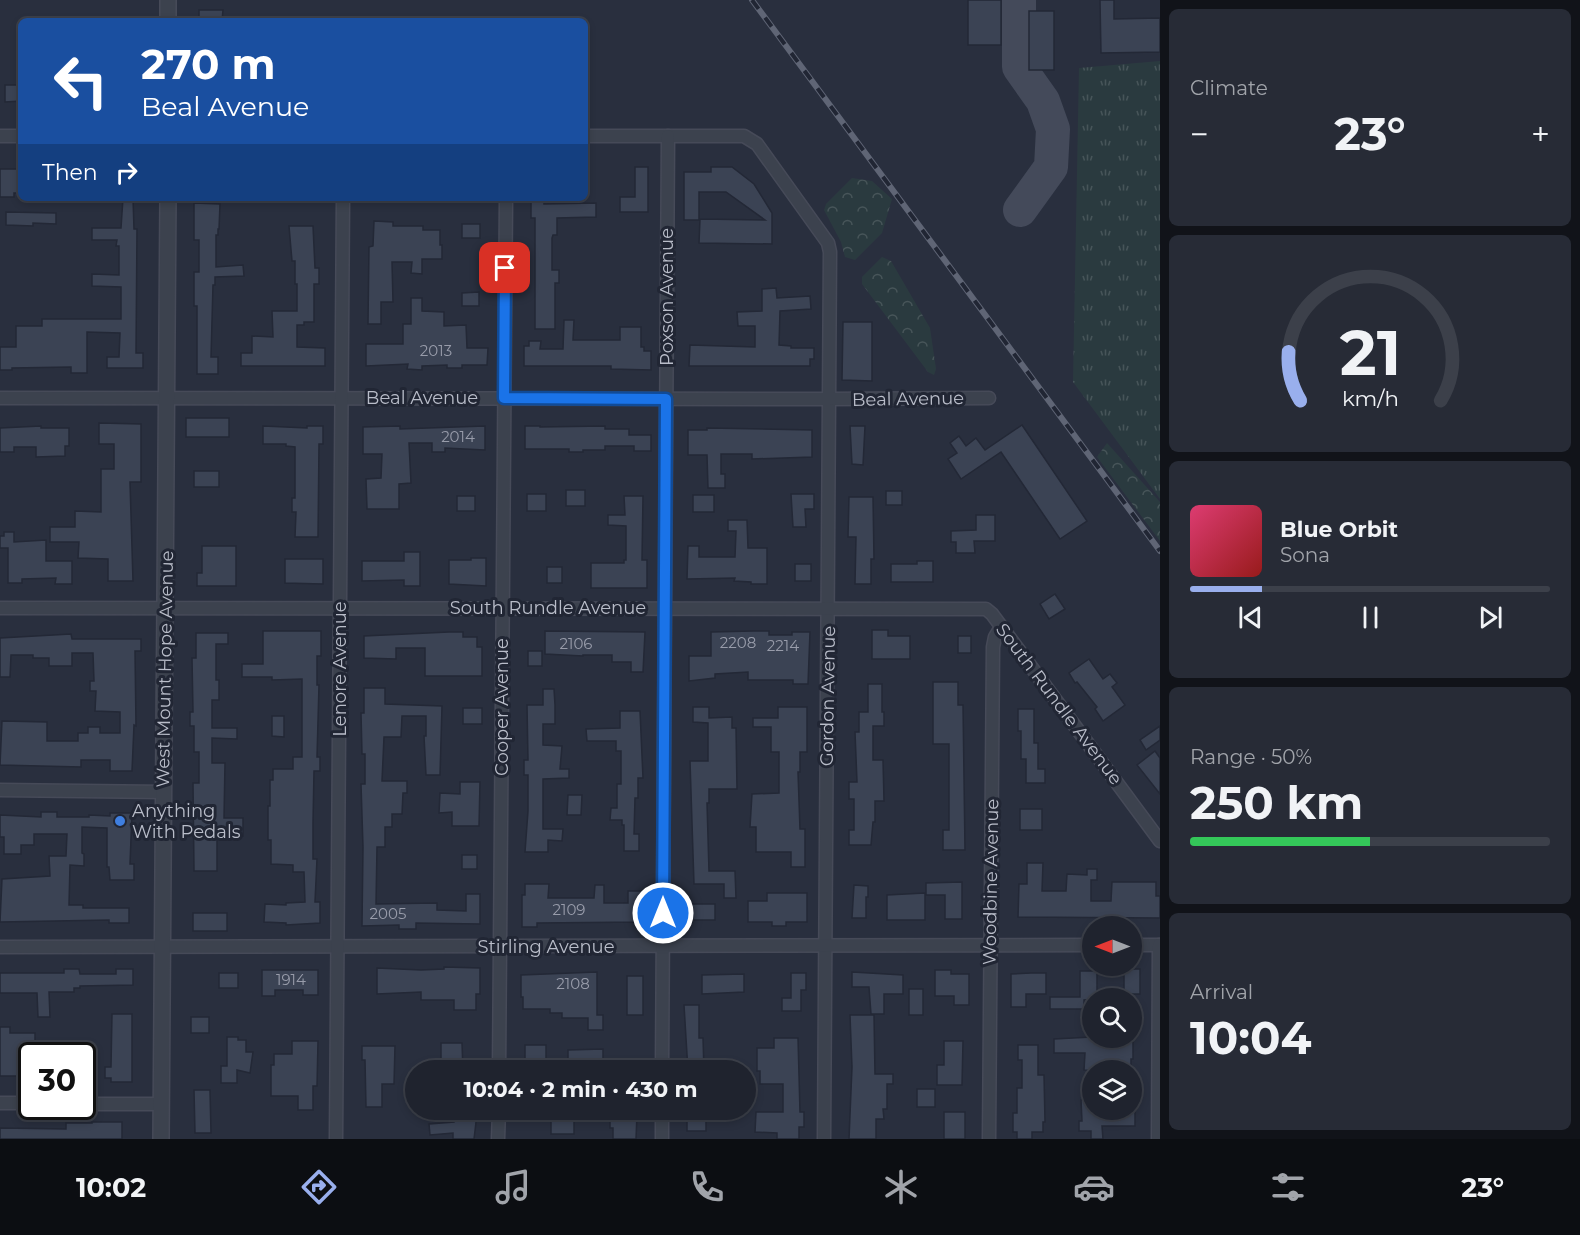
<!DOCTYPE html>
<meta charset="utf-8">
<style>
body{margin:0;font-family:Montserrat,sans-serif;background:#272b36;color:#f1f3f6;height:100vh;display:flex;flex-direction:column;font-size:22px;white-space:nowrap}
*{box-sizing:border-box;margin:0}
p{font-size:20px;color:#a1a4aa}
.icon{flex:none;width:33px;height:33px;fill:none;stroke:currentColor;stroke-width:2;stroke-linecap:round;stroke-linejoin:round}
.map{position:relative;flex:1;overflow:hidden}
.details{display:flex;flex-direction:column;gap:9px;padding:9px;background:#111319;width:420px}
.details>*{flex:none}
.top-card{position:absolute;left:18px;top:18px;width:570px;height:183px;border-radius:9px;box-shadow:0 3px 9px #0003,0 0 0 2px #3c404a;background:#1a4fa0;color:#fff;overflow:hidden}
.needle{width:39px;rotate:270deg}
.tools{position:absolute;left:1082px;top:916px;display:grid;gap:12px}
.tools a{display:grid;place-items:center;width:60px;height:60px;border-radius:50%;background:#1f232e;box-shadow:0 3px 9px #0003,0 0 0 2px #3c404a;font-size:30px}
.speed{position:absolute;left:18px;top:1042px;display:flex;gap:12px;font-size:30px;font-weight:700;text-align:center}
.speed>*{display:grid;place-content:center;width:78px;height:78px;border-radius:50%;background:#1f232e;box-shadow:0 3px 9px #0003,0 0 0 2px #3c404a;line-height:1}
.speed .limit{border:3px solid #111;border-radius:9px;background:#fff;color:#111}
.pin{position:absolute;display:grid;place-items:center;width:51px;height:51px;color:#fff;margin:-26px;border-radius:12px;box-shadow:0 3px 9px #0006}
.me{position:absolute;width:66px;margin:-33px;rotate:0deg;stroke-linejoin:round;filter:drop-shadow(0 0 4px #0008)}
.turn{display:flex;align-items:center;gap:21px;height:126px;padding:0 24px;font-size:27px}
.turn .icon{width:78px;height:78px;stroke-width:2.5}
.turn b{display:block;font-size:42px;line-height:51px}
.then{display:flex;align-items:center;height:57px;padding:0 24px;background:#0003;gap:12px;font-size:22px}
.big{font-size:45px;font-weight:700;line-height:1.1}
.details .card{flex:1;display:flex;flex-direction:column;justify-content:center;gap:9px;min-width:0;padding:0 21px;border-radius:9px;background:#272b36}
.details .dial{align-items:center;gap:0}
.dial svg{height:156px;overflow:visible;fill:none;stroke:#3c404a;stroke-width:7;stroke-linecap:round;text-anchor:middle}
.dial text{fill:#f1f3f6;stroke:none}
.song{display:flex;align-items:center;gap:18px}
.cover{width:72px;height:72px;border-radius:9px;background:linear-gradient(135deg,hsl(340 70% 55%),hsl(0 70% 35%))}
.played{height:6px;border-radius:3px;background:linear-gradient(90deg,#99afed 20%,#3c404a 20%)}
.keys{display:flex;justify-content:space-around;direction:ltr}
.heat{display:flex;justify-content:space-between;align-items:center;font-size:33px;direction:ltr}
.charge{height:9px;border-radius:4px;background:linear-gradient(90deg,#34c759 50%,#3c404a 0)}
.trip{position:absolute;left:405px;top:1060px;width:351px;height:60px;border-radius:30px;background:#1f232e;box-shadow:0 3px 9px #0003,0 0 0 2px #3c404a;font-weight:700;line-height:60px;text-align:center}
.tab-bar{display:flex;height:96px;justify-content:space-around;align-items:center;background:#0c0e12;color:#a1a4aa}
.tab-bar .icon{width:42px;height:42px}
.tab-bar .active{color:#99afed}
.tab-bar b{font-size:27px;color:#f1f3f6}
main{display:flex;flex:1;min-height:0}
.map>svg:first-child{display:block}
</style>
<main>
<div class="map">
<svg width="1160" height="1139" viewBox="0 0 1160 1139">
<defs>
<pattern id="forest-crowns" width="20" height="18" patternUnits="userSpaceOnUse" patternTransform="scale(1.5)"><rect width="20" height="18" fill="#2a3a3f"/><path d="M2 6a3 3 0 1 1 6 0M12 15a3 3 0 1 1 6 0" fill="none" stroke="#475559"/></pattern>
<pattern id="park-tufts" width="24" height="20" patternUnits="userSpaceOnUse" patternTransform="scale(1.5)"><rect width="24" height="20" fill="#2a3a3f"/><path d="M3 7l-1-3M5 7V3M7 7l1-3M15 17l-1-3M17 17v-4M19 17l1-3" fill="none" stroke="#475559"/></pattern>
</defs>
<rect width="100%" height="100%" fill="#292f3e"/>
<g fill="url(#forest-crowns)">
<path d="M852 178 872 181 892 199 882 233 855 260 845 257 841 242 824 210 826 204Z"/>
<path d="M882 257 891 261 930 328 936 369 934 375 928 372 862 284V277Z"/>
<path d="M1107 443 1160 502V541L1097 457Z"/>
</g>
<path fill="url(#park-tufts)" d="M1160 61V499L1073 382 1079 68Z"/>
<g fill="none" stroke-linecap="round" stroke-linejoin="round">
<path stroke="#444a5a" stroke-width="34" d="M1019 0V67L1043 101 1053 129 1051 167 1020 210"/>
</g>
<g fill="#3b4354" stroke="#232836" stroke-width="1.5">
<rect x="968" y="0" width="33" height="45"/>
<path d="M1100 0H1114V19L1160 18V52L1101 53Z"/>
<path d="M199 10H223L222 21H199Z"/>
<rect x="1029" y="11" width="25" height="59"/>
<path d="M5 85H21V101L5 102Z"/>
<path d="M635 167H648V212H620V197H635Z"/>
<path d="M711 167H732L754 184 772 213V244L699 243 700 219 765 220 726 192H699V220H684V172H711Z"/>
<path d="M0 169H21V193H14V197H0Z"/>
<path d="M123 198H133L134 229H137L136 353H143V368H107V357H119L120 333 87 332V373H71V367L12 368V370H0V347H16V326H42V319H121V287L92 286V274L119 275V246H116L117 240H92V228H121Z"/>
<path d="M531 198H544V204L596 203V217L557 218V235H553L552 238V270H559V283H555V329H535V218H531Z"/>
<path d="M194 203 220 204 219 229H218V235H216V267L243 265 244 276 215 277V285H213L211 357H218V374H197V306H194V272H199V240H194Z"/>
<path d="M6 212 56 213V224L33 223V226L6 225Z"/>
<path d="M374 221 393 222V226H423V230H440V245H442V259H422V274L411 273 412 262H392L393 302H381V324H368L369 247 373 246Z"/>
<rect x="462" y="224" width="18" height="14"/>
<path d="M289 226H313L315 268H319V284H314V322H304V325H297V347L325 348V366H241V353H252V336L273 337 272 311H297V284H295V261H292Z"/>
<path d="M776 288 777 298 810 296 811 309 780 311 779 345 791 346V348H814V359H810V366H689L690 345 755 347V326H738L737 312 762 311V289Z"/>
<path d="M479 292V306H462V293Z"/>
<path d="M411 298H422V311L444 312V326L466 325 467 348H488L487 365H462V368H447V365L422 366V370L407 369 408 364 366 366V344H403V324H411Z"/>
<path d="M564 320H574L573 340H620V327H641V347H644V351H651V370L611 369V366H524V346H529V341H541L540 349H563Z"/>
<path d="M843 322H872V381L842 380Z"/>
<rect x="186" y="418" width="43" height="19"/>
<path d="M99 423 141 424V482H130L133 581H108V559L78 558 79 542H50V527H75V511L101 512V469H114V444H99Z"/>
<path d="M1022 425 1087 521 1060 539 1001 452 961 479 948 459 957 453 950 443 959 436 966 446 976 438 985 450Z"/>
<path d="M41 426V428H69V446H65V456L36 457V447H14V452H0V428Z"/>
<path d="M263 426 307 428V426H323V444H319L318 537H295L296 512H292V498H295V447L286 446V444H263Z"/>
<path d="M400 426V429L485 426V450L445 448V452H432V443H409L411 483 399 484V509H367L366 479 381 478 382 454H363V427Z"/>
<path d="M525 426H540V427L605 426V429H629V435H651V451H634V446H605V450H583V452H569V449H525Z"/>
<path d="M850 426H865L863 465 852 464Z"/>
<path d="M707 428 812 430V457L752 459V454H721V474H725V488H708L707 455H688V430H707Z"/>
<rect x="194" y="471" width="25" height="16"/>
<rect x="566" y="490" width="19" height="16"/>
<rect x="886" y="491" width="16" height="14"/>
<rect x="527" y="494" width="19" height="17"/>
<path d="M791 494H814V509H805L806 527H793Z"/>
<rect x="693" y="495" width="21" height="17"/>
<rect x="457" y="496" width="18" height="15"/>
<path d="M624 496H643L642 560H647V588H591V563H624V560H626V526L608 525V515H625Z"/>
<path d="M849 497H873L874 559H871V584H855L856 537H848Z"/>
<path d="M976 515H995V541H974L975 553H956V542H951V531L976 530Z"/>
<path d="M728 520H747L748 548H767V584H751V582L734 581 735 578 687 579 688 546H699V557H735L736 531H728Z"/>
<path d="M4 532H14V542L46 540V561H72V584H55L56 578 22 579V583H8V548H0V536H4Z"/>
<path d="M202 546H236V586H197V573H202Z"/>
<path d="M404 552H420V586H404V580L362 581V561H404Z"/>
<path d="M471 558H486V586L449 584V560H471Z"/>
<path d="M285 559H323V584L285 583Z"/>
<path d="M917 561H933V582H891V564H917Z"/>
<rect x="795" y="564" width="16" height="17"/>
<rect x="547" y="567" width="15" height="16"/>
<path d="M1055 594 1065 609 1049 619 1040 604Z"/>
<path d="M872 630H888V636H910V659H872Z"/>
<path d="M263 631H321V656H317V685H319L317 757H320V771H314L313 823V859H317L315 902H320V923L286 925V923L264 922 265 904 286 905V903L305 902 304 872H293V865L271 864V840H268V806H270V780H273V769H293V757H302V679L272 680V677H242V664H263Z"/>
<path d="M545 631 645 632 643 672H631V662H612V655H583V656L545 654Z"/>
<path d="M753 631H769V635H792V632H810L808 684H793V680H748V672L715 674V678L689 681V656H711V632Z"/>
<path d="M449 632H463V637H477V647H482V676H425V648H396V659L364 658V636Z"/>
<path d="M196 633H228V644H216V680H219V700H212V728H237V739L212 738V763H225L224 818H243V836H217V871H194L193 783H199V752H194V726H190V712H193L192 658H196Z"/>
<path d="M71 634 72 639H141V651H135L136 726 134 725 132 771H110V760H81V767L0 765 2 721 47 722V741H78V733H88V727H100V733H120V712L95 711 96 691H90V681H94L93 653H72V666H49V658H33V655H11L10 677H0V638Z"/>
<rect x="958" y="636" width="13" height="17"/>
<rect x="528" y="651" width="14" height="15"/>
<path d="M1089 659 1103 679 1110 674 1117 683 1112 687 1125 705 1103 721 1095 709 1097 707 1077 682 1075 683 1069 673Z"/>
<path d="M933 682H958V705H963L965 850H943V830H949V744H933Z"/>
<path d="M868 684H882V712H884V726H873V760H883L884 801H875V822H873L871 845H849V830H854V799H849V782H857L855 732H859V712H868Z"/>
<path d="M364 688H385V704L442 706 440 775H426L424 736H426V716H402L401 737H384L382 781H407V793H403L402 814H392V827H385V847H377L376 904 437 903V910L466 911V894H480V924L416 923V929H399V925L362 926 363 847 361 784H365V754H362L361 713H364Z"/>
<path d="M543 689H554L555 705V724H543V745L562 746 560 769H569V778L543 779V829H563L562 841 548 840V852H525L528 811V775H524V760H528L527 705H543Z"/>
<path d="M693 707H709V718L732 717V728H736L737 789H709V803H707L709 871H735L736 898H724V884H694L690 761H708V723L693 722Z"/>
<path d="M778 707H807V752H800V772H798L800 829H805V867H791V852H756V827H750L752 794 779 793V752H771V727H753V718H778Z"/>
<rect x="463" y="708" width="19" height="16"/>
<path d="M1018 709H1034V743H1038V769H1045V783H1026V759H1021V731H1018Z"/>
<path d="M620 711H640L643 778H638V798H635L634 834H639V851H624V825H622V820H610L611 808H617V784H621V751H616V741H587L586 729 620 728Z"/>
<path d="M272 716H284V737L272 736Z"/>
<path d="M1160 726V740L1146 750 1140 740Z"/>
<path d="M1155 751 1160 758V794L1137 765Z"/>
<path d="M460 782H480L479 826H452V812L439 813 440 793 460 794Z"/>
<path d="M568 795H582L581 815H567Z"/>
<rect x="1020" y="809" width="22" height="21"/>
<path d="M41 812H57V817H89V815L110 816V813H132L130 864H134V880H110L109 867H107V828L82 827V853L84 854V866L70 865 69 905H83V908H129V923H109V920L0 922 2 879 50 876 49 856H66L67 834H34V845H21V854H4V837H0V815L41 817Z"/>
<rect x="462" y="855" width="15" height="14"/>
<path d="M1027 863H1043L1042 891H1066L1067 874 1087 875V869H1097V880H1091V901H1111L1112 882H1156V896H1160V918L1018 917 1019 884H1027Z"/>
<path d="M962 882V919H945V895H926V883Z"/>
<path d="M525 884H549L548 898H594L595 885H604V903H628V891H642V922L537 923V927H522V895H525Z"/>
<path d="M854 885 868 886V897H866V918H852Z"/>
<path d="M767 893H807V922H786V926H772V922H748V901H767Z"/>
<path d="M925 893V920H887V895Z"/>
<rect x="690" y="904" width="25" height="16"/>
<rect x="193" y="913" width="34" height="18"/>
<path d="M444 967 480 968V994H476V1010H454V1000H421V992L377 994V968L421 970 444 969Z"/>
<path d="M64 969H79L80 974H116V969H133V985L80 986V988H74V992H49L50 1017H38L37 993H0V973H64Z"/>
<rect x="1124" y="969" width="16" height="25"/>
<path d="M262 970H318V995H303V990H275V996H262Z"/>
<path d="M935 970H951V974H969V1005H954V996H935Z"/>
<path d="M1080 971H1097V999L1084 1000V1009H1050V997H1080Z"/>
<path d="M597 972V1015H603V1030H588V1018H562V1013H550V1009H523V997H521V975Z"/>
<path d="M852 972 903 975V994H884V1014H871L869 987H852Z"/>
<rect x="219" y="973" width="19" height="15"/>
<path d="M791 973H806V990H801V1011H782V998H791Z"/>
<path d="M1031 973H1046V994H1026V1007H1011V974Z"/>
<path d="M744 974V992L702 994V975Z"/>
<rect x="627" y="976" width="16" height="39"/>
<rect x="909" y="989" width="14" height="26"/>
<path d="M684 1005H699V1038H703L704 1071H688Z"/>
<path d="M112 1014H132V1082H111V1078H105V1067H111Z"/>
<path d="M850 1015H874L875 1074H893V1084H887V1109H883L884 1119H876V1139H849L852 1067Z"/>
<rect x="191" y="1017" width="18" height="16"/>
<path d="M0 1027H10V1033H35V1045H31L30 1076H0Z"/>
<path d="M227 1037H238V1040H246V1052H253L250 1073 237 1070V1083H221V1066H227Z"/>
<path d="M1092 1037 1093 1042H1133V1059H1131V1071L1084 1070 1085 1053H1054V1039Z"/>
<path d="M774 1038H798L800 1112H804V1127H799V1139H777V1133L755 1132 756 1112H783V1084H760V1071H757V1048H774Z"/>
<path d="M292 1041H318L317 1086H313V1110H298V1096H271V1065H274V1054H292Z"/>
<path d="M944 1041H963L962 1085H937V1065H944Z"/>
<path d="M441 1043H462L463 1071H441Z"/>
<rect x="525" y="1045" width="21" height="26"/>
<path d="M1018 1045H1038V1075H1044L1045 1122H1043V1132H1032V1139H1017V1132H1013V1113H1017V1088H1022V1060H1018Z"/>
<path d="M362 1046H395L394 1084H382V1107H366L365 1060H362Z"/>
<path d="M603 1049V1061L581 1062V1071H568V1050Z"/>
<rect x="917" y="1089" width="18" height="18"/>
<path d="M194 1090H210L211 1133H195Z"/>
<path d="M1081 1100H1092V1112H1135V1126H1102L1103 1139H1091V1131H1079V1121H1082Z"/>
<path d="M687 1110H702V1117H706V1131H687Z"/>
<rect x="551" y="1112" width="23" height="22"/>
<rect x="944" y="1112" width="21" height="27"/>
<path d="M454 1114H477L474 1139H453V1133L430 1135 429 1124 454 1122Z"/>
<path d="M610 1114H637L636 1139H613V1128H610Z"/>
<path d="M92 1122H122V1139H0V1128L66 1129V1123H92Z"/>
</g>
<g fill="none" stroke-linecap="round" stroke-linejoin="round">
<defs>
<g id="minor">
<path d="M0 136H21"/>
<path d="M585 136H744L757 144 828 243 830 252 824 1139"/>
<path d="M0 398 829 399 989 398"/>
<path d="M0 608 986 609 992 614 1160 841"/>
<path d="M0 790 164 792"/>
<path d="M1131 945H1160"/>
<path d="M0 947 1092 945"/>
<path d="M499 1071 506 198"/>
<path d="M662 1071 668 136"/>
<path d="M0 1103H32"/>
<path d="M82 1104H162"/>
<path d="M336 1139 343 198"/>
<path d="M498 1139 499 1110"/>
<path d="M662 1139V1110"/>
<path d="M989 1139 993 647 995 637 1001 627"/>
<path d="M1158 1139 1159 945"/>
</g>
<g id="tertiary">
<path d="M168 21V0"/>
<path d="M161 1139 168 198"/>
</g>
</defs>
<use href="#minor" stroke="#464a58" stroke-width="15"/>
<use href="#tertiary" stroke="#464a58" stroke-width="18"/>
<use href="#minor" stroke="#3c424e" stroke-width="12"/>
<use href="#tertiary" stroke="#3c424e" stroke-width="15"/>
<defs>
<path id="rail" d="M752 0 1160 551"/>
</defs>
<use href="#rail" stroke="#5f6575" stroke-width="6"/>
<use href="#rail" stroke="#212634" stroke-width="4" stroke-dasharray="11" stroke-linecap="butt"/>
</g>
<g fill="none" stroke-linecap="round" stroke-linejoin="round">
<defs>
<path id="route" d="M505 268 504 398 666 399 663 913"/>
</defs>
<use href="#route" stroke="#114b97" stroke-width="15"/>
<use href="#route" stroke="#1a73e8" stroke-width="10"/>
</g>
<circle fill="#3f7fe0" stroke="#212634" stroke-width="2" cx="120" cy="821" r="6"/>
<g text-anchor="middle" stroke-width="6" stroke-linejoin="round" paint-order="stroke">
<g font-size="15" fill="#989caa">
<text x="436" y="356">2013</text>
<text x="458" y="442">2014</text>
<text x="738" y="648">2208</text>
<text x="576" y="649">2106</text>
<text x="783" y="651">2214</text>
<text x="569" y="915">2109</text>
<text x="388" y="919">2005</text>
<text x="291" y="985">1914</text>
<text x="573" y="989">2108</text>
</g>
<g font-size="18" fill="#b9bdc9" stroke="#212634">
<text transform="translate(667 297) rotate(-90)" y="6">Poxson Avenue</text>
<text x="422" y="404">Beal Avenue</text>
<text transform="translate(908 399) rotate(-1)" y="6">Beal Avenue</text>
<text x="548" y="614">South Rundle Avenue</text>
<text transform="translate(165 669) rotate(-89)" y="6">West Mount Hope Avenue</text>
<text transform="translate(340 669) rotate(-90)" y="6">Lenore Avenue</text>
<text transform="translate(828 696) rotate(-89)" y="6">Gordon Avenue</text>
<text transform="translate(1059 704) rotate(53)" y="6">South Rundle Avenue</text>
<text transform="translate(502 707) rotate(-90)" y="6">Cooper Avenue</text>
<text transform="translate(991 882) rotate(-89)" y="6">Woodbine Avenue</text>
<text x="546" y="953">Stirling Avenue</text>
</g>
<g font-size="18" fill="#b9bdc9" stroke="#212634" text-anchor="start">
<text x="132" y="817">Anything<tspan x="132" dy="21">With Pedals</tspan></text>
</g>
</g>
</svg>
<div class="tools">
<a><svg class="needle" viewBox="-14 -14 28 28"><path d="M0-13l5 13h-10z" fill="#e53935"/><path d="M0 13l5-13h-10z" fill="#a1a4aa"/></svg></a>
<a><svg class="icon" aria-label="search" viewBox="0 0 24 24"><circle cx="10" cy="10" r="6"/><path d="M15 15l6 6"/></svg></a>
<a><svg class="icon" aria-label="layers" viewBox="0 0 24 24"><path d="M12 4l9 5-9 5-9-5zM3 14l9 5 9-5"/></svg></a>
</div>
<div class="speed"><div class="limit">30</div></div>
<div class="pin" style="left:505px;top:268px;background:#d93025"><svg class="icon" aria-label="arrive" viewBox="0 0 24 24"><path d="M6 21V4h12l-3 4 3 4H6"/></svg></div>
<svg class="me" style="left:663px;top:913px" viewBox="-20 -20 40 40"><circle r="17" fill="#1a73e8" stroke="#fff" stroke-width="3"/><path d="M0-11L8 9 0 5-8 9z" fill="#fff"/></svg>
<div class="trip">10:04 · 2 min · 430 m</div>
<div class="top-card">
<div class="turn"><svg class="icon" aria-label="left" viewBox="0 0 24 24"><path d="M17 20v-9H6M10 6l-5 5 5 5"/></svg><div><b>270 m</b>Beal Avenue</div></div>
<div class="then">Then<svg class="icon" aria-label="right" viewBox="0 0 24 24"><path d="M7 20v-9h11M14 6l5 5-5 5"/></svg></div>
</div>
</div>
<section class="details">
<div class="card"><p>Climate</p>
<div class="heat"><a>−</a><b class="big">23°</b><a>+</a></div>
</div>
<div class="card dial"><svg viewBox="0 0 100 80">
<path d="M14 69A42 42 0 1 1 86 69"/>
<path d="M14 69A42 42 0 0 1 8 44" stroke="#99afed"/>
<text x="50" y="56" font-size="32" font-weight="700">21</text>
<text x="50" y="72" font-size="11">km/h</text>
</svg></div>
<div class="card">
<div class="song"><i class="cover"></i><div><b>Blue Orbit</b><p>Sona</p></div></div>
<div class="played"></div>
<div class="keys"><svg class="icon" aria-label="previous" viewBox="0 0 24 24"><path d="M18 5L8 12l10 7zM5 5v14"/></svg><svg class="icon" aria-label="pause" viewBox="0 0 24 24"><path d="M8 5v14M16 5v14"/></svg><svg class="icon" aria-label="next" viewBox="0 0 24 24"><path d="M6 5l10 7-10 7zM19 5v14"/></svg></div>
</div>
<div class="card"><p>Range · 50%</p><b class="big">250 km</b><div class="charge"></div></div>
<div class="card"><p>Arrival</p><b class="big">10:04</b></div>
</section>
</main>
<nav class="tab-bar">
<b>10:02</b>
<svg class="icon active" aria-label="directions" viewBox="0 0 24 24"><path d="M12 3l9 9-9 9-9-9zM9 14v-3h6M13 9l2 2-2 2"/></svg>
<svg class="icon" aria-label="music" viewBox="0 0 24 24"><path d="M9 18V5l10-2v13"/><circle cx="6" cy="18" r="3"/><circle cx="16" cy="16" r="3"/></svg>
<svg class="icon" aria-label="phone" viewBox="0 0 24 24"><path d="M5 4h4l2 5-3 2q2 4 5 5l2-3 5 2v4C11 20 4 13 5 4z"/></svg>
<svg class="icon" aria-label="climate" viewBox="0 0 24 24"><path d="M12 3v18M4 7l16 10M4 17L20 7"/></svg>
<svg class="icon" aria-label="car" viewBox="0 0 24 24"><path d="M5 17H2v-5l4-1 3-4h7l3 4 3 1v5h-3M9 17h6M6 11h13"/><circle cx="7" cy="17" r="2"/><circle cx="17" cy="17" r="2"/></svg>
<svg class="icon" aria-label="filters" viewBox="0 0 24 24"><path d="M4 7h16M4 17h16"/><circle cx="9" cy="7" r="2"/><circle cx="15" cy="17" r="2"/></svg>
<b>23°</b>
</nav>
